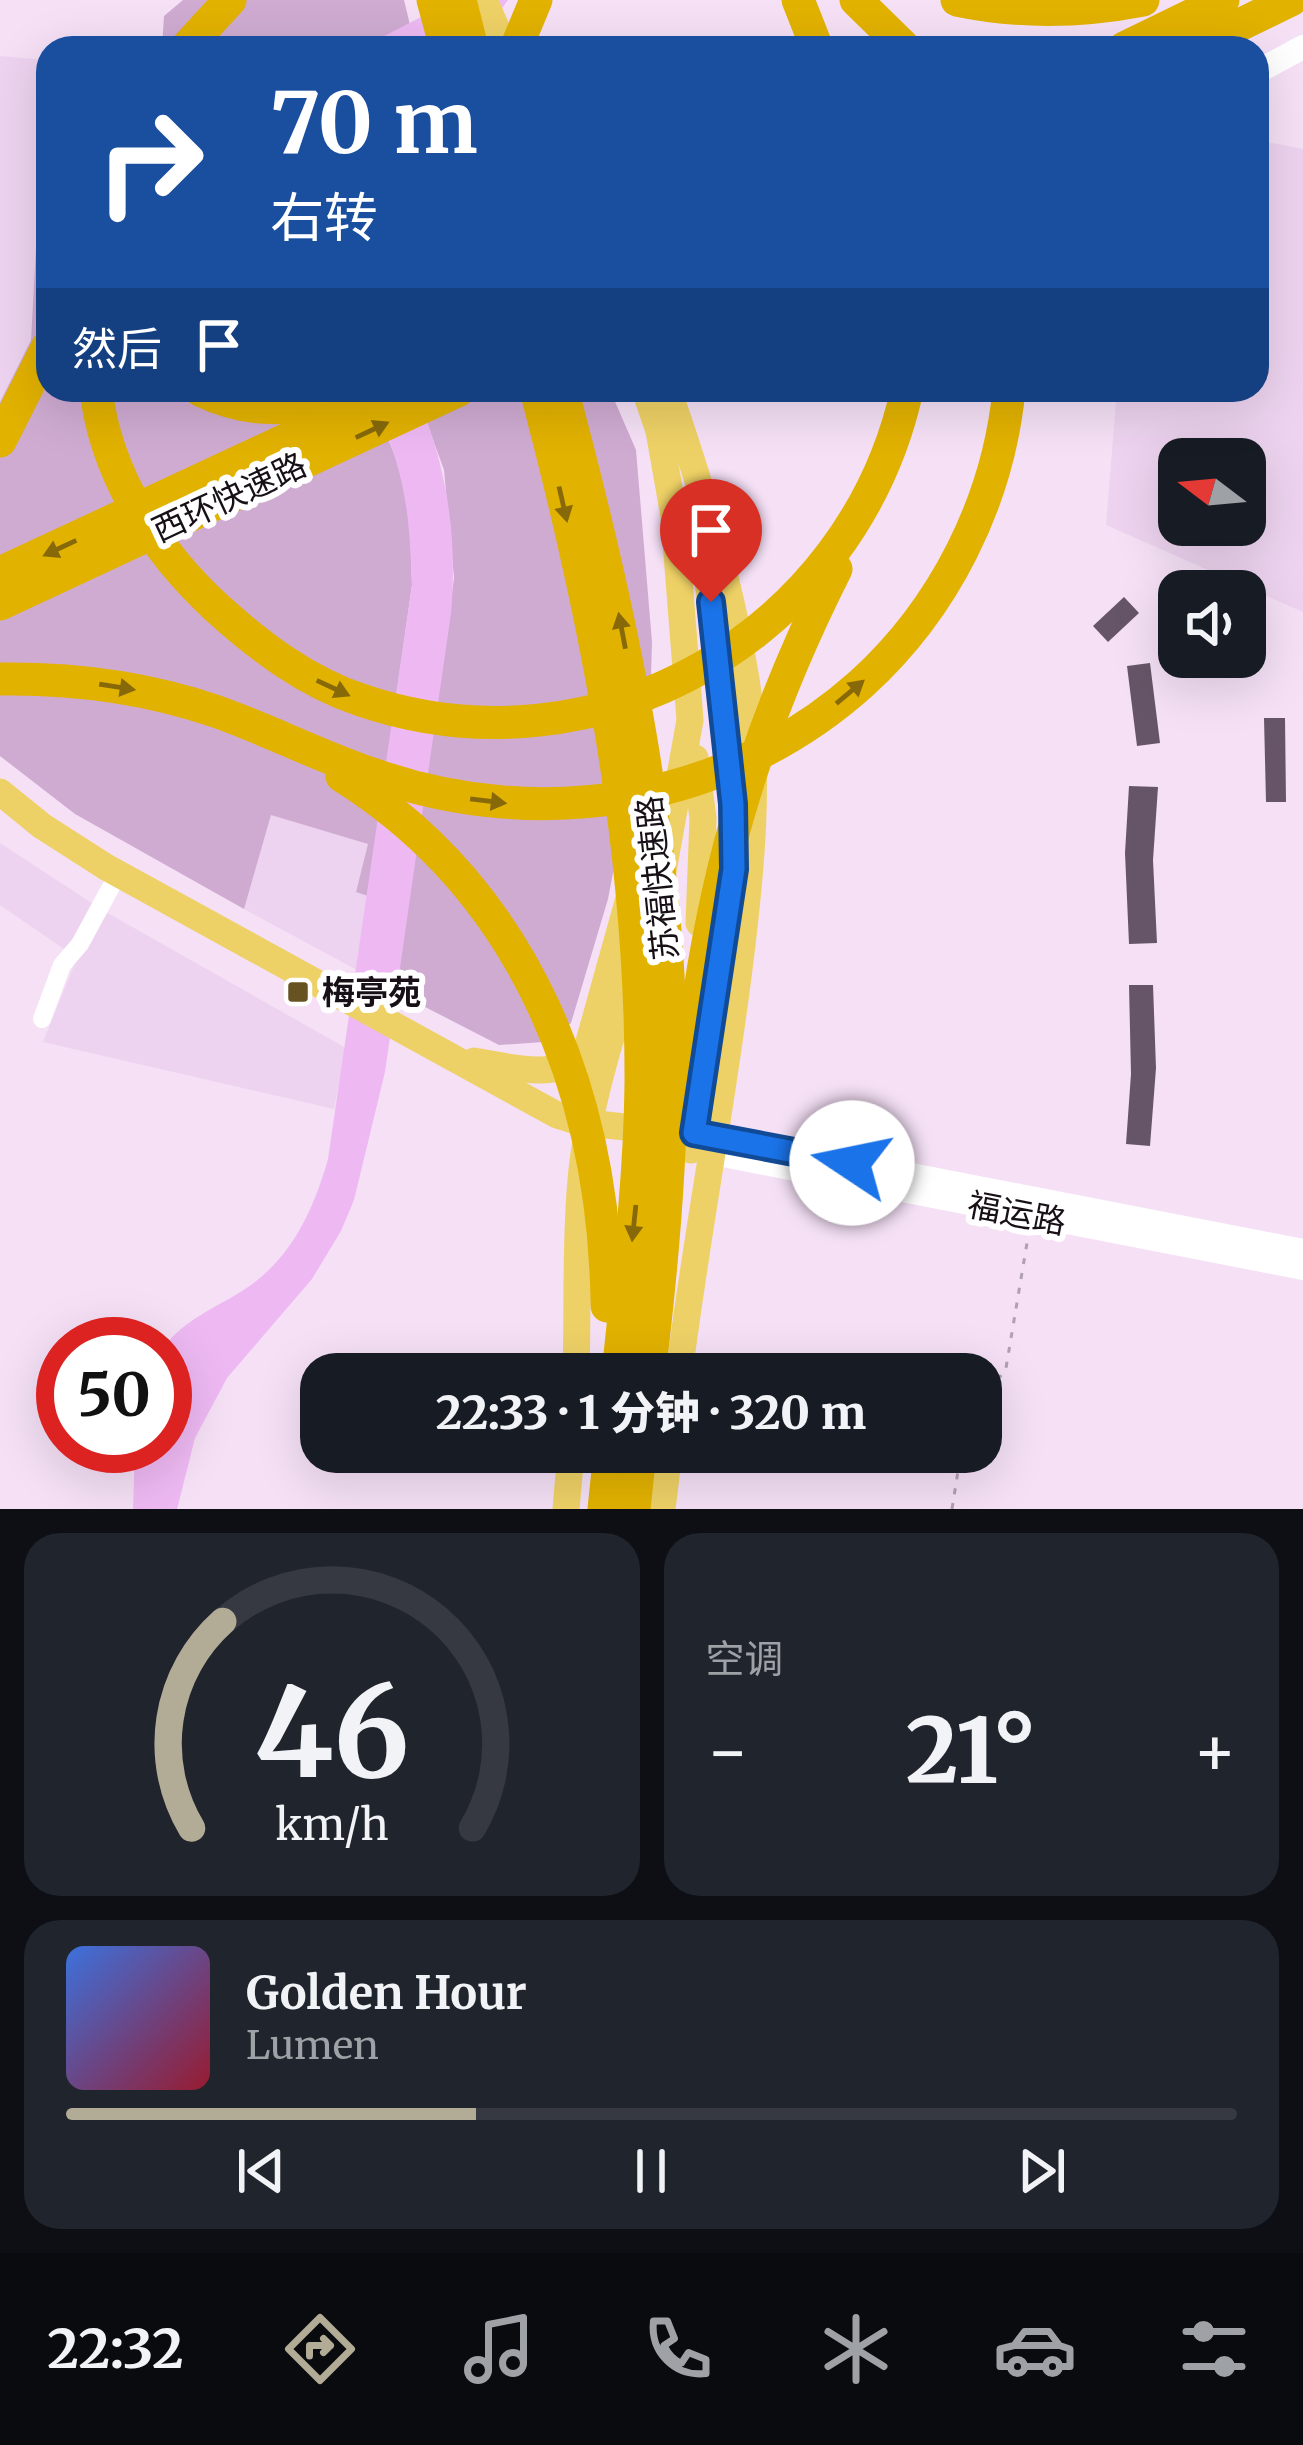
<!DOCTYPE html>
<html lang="zh">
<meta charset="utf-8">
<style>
body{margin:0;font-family:Merriweather,"Noto Sans SC",serif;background:#20242c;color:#f1f3f6;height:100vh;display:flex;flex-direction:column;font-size:45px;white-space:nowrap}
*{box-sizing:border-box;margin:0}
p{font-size:39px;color:#9ea1a6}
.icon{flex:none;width:66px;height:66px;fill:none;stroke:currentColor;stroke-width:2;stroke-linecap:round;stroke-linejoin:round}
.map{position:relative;height:1509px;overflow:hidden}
.drawer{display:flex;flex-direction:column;gap:24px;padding:24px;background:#0d0f14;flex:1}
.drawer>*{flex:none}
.top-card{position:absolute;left:36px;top:36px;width:1233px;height:366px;border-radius:36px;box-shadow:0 12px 48px #0002;background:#1a4fa0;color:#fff;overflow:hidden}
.needle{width:78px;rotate:286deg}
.controls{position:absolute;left:1158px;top:438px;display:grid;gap:24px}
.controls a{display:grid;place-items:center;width:108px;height:108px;border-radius:24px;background:#171b24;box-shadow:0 12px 48px #0002;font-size:60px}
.speed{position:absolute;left:36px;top:1317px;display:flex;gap:24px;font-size:60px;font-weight:700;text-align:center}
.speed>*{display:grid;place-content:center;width:156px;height:156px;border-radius:50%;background:#171b24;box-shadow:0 12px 48px #0002;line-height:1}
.speed .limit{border:18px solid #d22;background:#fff;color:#111}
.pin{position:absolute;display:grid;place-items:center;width:102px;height:102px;color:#fff;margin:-123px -51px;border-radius:50% 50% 50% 0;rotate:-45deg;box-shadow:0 0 12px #0007}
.pin .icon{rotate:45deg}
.me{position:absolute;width:132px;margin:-66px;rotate:281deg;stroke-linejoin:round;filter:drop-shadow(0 0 9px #0008)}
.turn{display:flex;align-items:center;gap:42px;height:252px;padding:0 36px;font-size:54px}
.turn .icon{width:156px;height:156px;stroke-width:2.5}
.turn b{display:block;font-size:84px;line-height:102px}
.then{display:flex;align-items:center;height:114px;padding:0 36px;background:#0003;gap:24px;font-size:45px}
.big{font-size:90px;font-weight:800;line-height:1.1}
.drawer .card{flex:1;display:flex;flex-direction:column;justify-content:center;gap:18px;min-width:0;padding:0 42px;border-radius:36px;background:#20242c}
.drawer .dial{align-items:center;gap:0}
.dial svg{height:312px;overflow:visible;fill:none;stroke:#363941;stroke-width:7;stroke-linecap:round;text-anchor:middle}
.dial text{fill:#f1f3f6;stroke:none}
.song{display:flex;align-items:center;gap:36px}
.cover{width:144px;height:144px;border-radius:18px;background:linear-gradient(135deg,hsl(220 70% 55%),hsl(350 70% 35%))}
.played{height:12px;border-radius:6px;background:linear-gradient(90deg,#b2ab96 35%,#363941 35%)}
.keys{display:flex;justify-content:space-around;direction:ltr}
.heat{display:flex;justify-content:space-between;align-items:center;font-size:66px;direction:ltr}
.drawer .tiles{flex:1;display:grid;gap:24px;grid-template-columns:1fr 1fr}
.card:last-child{grid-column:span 2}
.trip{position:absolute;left:300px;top:1353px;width:702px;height:120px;border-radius:36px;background:#171b24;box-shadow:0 12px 48px #0002;font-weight:800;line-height:120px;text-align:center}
.dock{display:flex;height:192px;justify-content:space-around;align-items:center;background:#090b0e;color:#9ea1a6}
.dock .icon{width:84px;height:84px}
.dock .active{color:#b2ab96}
.dock b{font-size:54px;color:#f1f3f6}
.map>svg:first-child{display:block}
</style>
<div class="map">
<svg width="1303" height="1509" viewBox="0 0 1303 1509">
<rect width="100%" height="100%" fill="#f5e0f6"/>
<g fill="#edd3ef" fill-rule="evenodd">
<path d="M0 56 46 60 31 340 0 402Z"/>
<path d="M1257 140 1303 149V612L1106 525 1117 390H1257ZM1179 459H1245V525H1179Z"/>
<path d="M271 814 369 844 356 891 368 896 357 970 244 909Z"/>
<path d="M0 843 104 911 346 1048 334 1109 43 1042 77 958 0 905Z"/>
</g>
<g fill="#cfabd2">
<path d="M183 0H404L410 25 361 48H162L164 16Z"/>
<path d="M46 60 48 390H367L402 472 410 522 412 585 368 896 356 892 368 844 271 815 244 909 75 814 0 756V402L31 340Z"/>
<path d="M415 390H610L636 450 652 642 651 676 608 899 571 1023 543 1042 499 1045 396 992 454 578 444 470Z"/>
</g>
<g fill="#eeb9f3">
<path d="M454 0H508L486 30 463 48H361Z"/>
<path d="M367 390H415C446 463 458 533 451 613L385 1072 354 1200 341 1231 312 1279 227 1378 195 1438 177 1509H133L135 1446H165V1346C184 1320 215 1308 242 1291 290 1261 313 1212 328 1159L412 585C409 501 404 466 367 390Z"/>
</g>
<g fill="#665568">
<path d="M1124 597 1139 613 1108 642 1093 626Z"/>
<path d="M1150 663 1160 743 1137 746 1127 666Z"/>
<path d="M1264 718H1285L1286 802H1266Z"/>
<path d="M1129 786 1158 787 1153 860 1157 943 1129 944 1125 853Z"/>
<path d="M1129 985H1153L1156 1068 1150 1146 1126 1144 1131 1074Z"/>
</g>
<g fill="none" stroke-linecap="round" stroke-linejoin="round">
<g stroke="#b1a0b2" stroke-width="3" stroke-dasharray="6 9" stroke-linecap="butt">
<path d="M981 1405 1006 1368 1028 1237"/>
<path d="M952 1509 961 1452"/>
</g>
<path stroke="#fff" stroke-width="18" d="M42 1019 62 965 80 944 118 874"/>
<g stroke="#fff" stroke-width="24">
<path d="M1257 72 1303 47"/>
<path d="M716 1137 1303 1251"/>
<path d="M713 1153 1303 1268"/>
</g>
<g stroke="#eed166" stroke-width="27">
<path d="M484 0 505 48"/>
<path d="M645 390 659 431 674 516 690 720 663 871"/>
<path d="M668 390C701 485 730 580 746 679 761 775 751 874 739 969 722 1105 696 1239 679 1374"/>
<path d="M707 571 731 783"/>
<path d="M695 758 703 818 699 923"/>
<path d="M0 792 42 826 106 867 557 1115 579 1122 716 1137"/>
<path d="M474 1061C509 1067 554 1080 585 1056L628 902"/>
<path d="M691 1150 723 953"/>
<path d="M576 1374C578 1310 575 1244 581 1180 586 1119 612 1022 637 966"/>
<path d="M566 1509 571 1452"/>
<path d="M662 1509 669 1452"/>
</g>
<g stroke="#e2b200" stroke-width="33">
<path d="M433 0 446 48"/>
<path d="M460 0 472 48"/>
<path d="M798 0 817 48"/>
<path d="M856 0 905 48"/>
<path d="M957 0C1018 13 1081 12 1143 0"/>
<path d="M186 48 230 0"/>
<path d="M516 48 536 0"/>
<path d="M1124 48 1223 0"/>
<path d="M1192 48 1291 0"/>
<path d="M96 390C106 475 155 551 217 608 259 646 306 682 361 700 598 781 853 635 907 390"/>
<path d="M200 390C250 414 292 411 345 396"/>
<path d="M536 390C596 616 642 848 641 1083 640 1181 628 1277 618 1374"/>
<path d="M562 390C623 617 672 847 671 1083 670 1180 661 1277 649 1374"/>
<path d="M0 441 48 346"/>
<path d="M0 573 393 390"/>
<path d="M0 604 459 390"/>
<path d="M0 679C73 678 145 687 215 711 269 730 321 757 375 775 542 833 728 803 861 684 944 609 998 502 1009 390"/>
<path d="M342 776C527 892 605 1096 607 1306"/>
<path d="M688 1087C706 897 750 739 836 569"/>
<path d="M604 1509 610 1452"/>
<path d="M634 1509 640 1452"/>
</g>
</g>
<defs><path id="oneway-solid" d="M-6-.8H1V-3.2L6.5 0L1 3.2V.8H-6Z" transform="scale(3)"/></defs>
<g fill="#87690a">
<use href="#oneway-solid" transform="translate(372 430) rotate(-25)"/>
<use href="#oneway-solid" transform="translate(563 504) rotate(77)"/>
<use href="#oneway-solid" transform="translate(60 548) rotate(155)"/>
<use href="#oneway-solid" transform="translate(622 631) rotate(-101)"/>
<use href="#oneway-solid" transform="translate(117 687) rotate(9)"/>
<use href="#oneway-solid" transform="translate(333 688) rotate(25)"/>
<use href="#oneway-solid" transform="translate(850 692) rotate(-40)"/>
<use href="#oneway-solid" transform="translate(488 801) rotate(7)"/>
<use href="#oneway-solid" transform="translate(634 1223) rotate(96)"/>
</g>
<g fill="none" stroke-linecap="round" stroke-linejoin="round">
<defs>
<path id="route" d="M711 602 733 804 734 869 694 1133 852 1163"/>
</defs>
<use href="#route" stroke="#114b97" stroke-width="30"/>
<use href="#route" stroke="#1a73e8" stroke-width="21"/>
</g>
<rect fill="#665321" stroke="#fff" stroke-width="4.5" x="286" y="980" width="24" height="24" rx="6"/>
<g text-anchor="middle" stroke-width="12" stroke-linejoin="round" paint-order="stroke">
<g font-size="33" fill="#171017" stroke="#fff">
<text transform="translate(229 497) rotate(-25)" y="12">西环快速路</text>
<text transform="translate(657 878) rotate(-96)" y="12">苏福快速路</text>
<text transform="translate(1017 1213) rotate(11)" y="12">福运路</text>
</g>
<g font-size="33" font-weight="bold" fill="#171017" stroke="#fff" text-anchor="start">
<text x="322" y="1004">梅亭苑</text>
</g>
</g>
</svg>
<div class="controls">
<a><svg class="needle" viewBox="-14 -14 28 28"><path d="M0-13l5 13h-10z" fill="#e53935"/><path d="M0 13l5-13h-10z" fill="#9ea1a6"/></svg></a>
<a><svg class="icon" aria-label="sound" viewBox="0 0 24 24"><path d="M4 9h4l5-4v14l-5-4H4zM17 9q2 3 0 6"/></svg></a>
</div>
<div class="speed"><div class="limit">50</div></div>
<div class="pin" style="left:711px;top:602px;background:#d93025"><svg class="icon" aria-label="arrive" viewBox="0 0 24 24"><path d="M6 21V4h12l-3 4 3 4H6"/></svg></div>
<svg class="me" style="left:852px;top:1163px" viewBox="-20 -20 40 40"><circle r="19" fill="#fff"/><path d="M0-13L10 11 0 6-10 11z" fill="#1a73e8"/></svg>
<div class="trip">22:33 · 1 分钟 · 320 m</div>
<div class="top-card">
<div class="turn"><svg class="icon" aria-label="right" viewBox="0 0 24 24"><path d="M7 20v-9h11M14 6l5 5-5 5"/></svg><div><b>70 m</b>右转</div></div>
<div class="then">然后<svg class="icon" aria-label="arrive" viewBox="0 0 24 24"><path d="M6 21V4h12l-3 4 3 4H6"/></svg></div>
</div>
</div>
<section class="drawer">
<div class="tiles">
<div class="card dial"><svg viewBox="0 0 100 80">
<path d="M14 69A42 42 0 1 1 86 69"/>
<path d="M14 69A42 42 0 0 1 22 16" stroke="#b2ab96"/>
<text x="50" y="56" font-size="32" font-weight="700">46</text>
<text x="50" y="72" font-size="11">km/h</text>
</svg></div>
<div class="card"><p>空调</p>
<div class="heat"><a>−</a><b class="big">21°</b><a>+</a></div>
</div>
<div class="card">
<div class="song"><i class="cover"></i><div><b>Golden Hour</b><p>Lumen</p></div></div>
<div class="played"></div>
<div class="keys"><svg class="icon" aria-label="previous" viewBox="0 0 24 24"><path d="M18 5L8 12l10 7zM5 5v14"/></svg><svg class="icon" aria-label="pause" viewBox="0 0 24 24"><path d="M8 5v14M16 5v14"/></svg><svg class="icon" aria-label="next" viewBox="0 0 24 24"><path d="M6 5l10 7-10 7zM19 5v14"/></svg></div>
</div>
</div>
</section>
<nav class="dock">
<b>22:32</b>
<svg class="icon active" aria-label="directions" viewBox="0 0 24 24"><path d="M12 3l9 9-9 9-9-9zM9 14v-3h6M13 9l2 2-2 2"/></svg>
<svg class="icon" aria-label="music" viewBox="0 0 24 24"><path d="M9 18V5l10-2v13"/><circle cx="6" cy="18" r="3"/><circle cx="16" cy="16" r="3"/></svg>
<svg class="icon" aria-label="phone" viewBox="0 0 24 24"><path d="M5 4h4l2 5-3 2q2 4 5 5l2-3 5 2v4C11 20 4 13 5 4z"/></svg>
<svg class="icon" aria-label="climate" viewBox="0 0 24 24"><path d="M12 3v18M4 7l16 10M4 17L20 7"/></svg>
<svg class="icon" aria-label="car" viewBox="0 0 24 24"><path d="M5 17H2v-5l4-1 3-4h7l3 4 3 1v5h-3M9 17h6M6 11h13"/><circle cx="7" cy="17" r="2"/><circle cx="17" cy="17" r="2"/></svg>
<svg class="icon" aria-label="filters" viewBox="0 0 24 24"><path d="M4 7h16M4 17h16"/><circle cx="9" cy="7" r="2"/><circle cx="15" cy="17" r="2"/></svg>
</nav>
